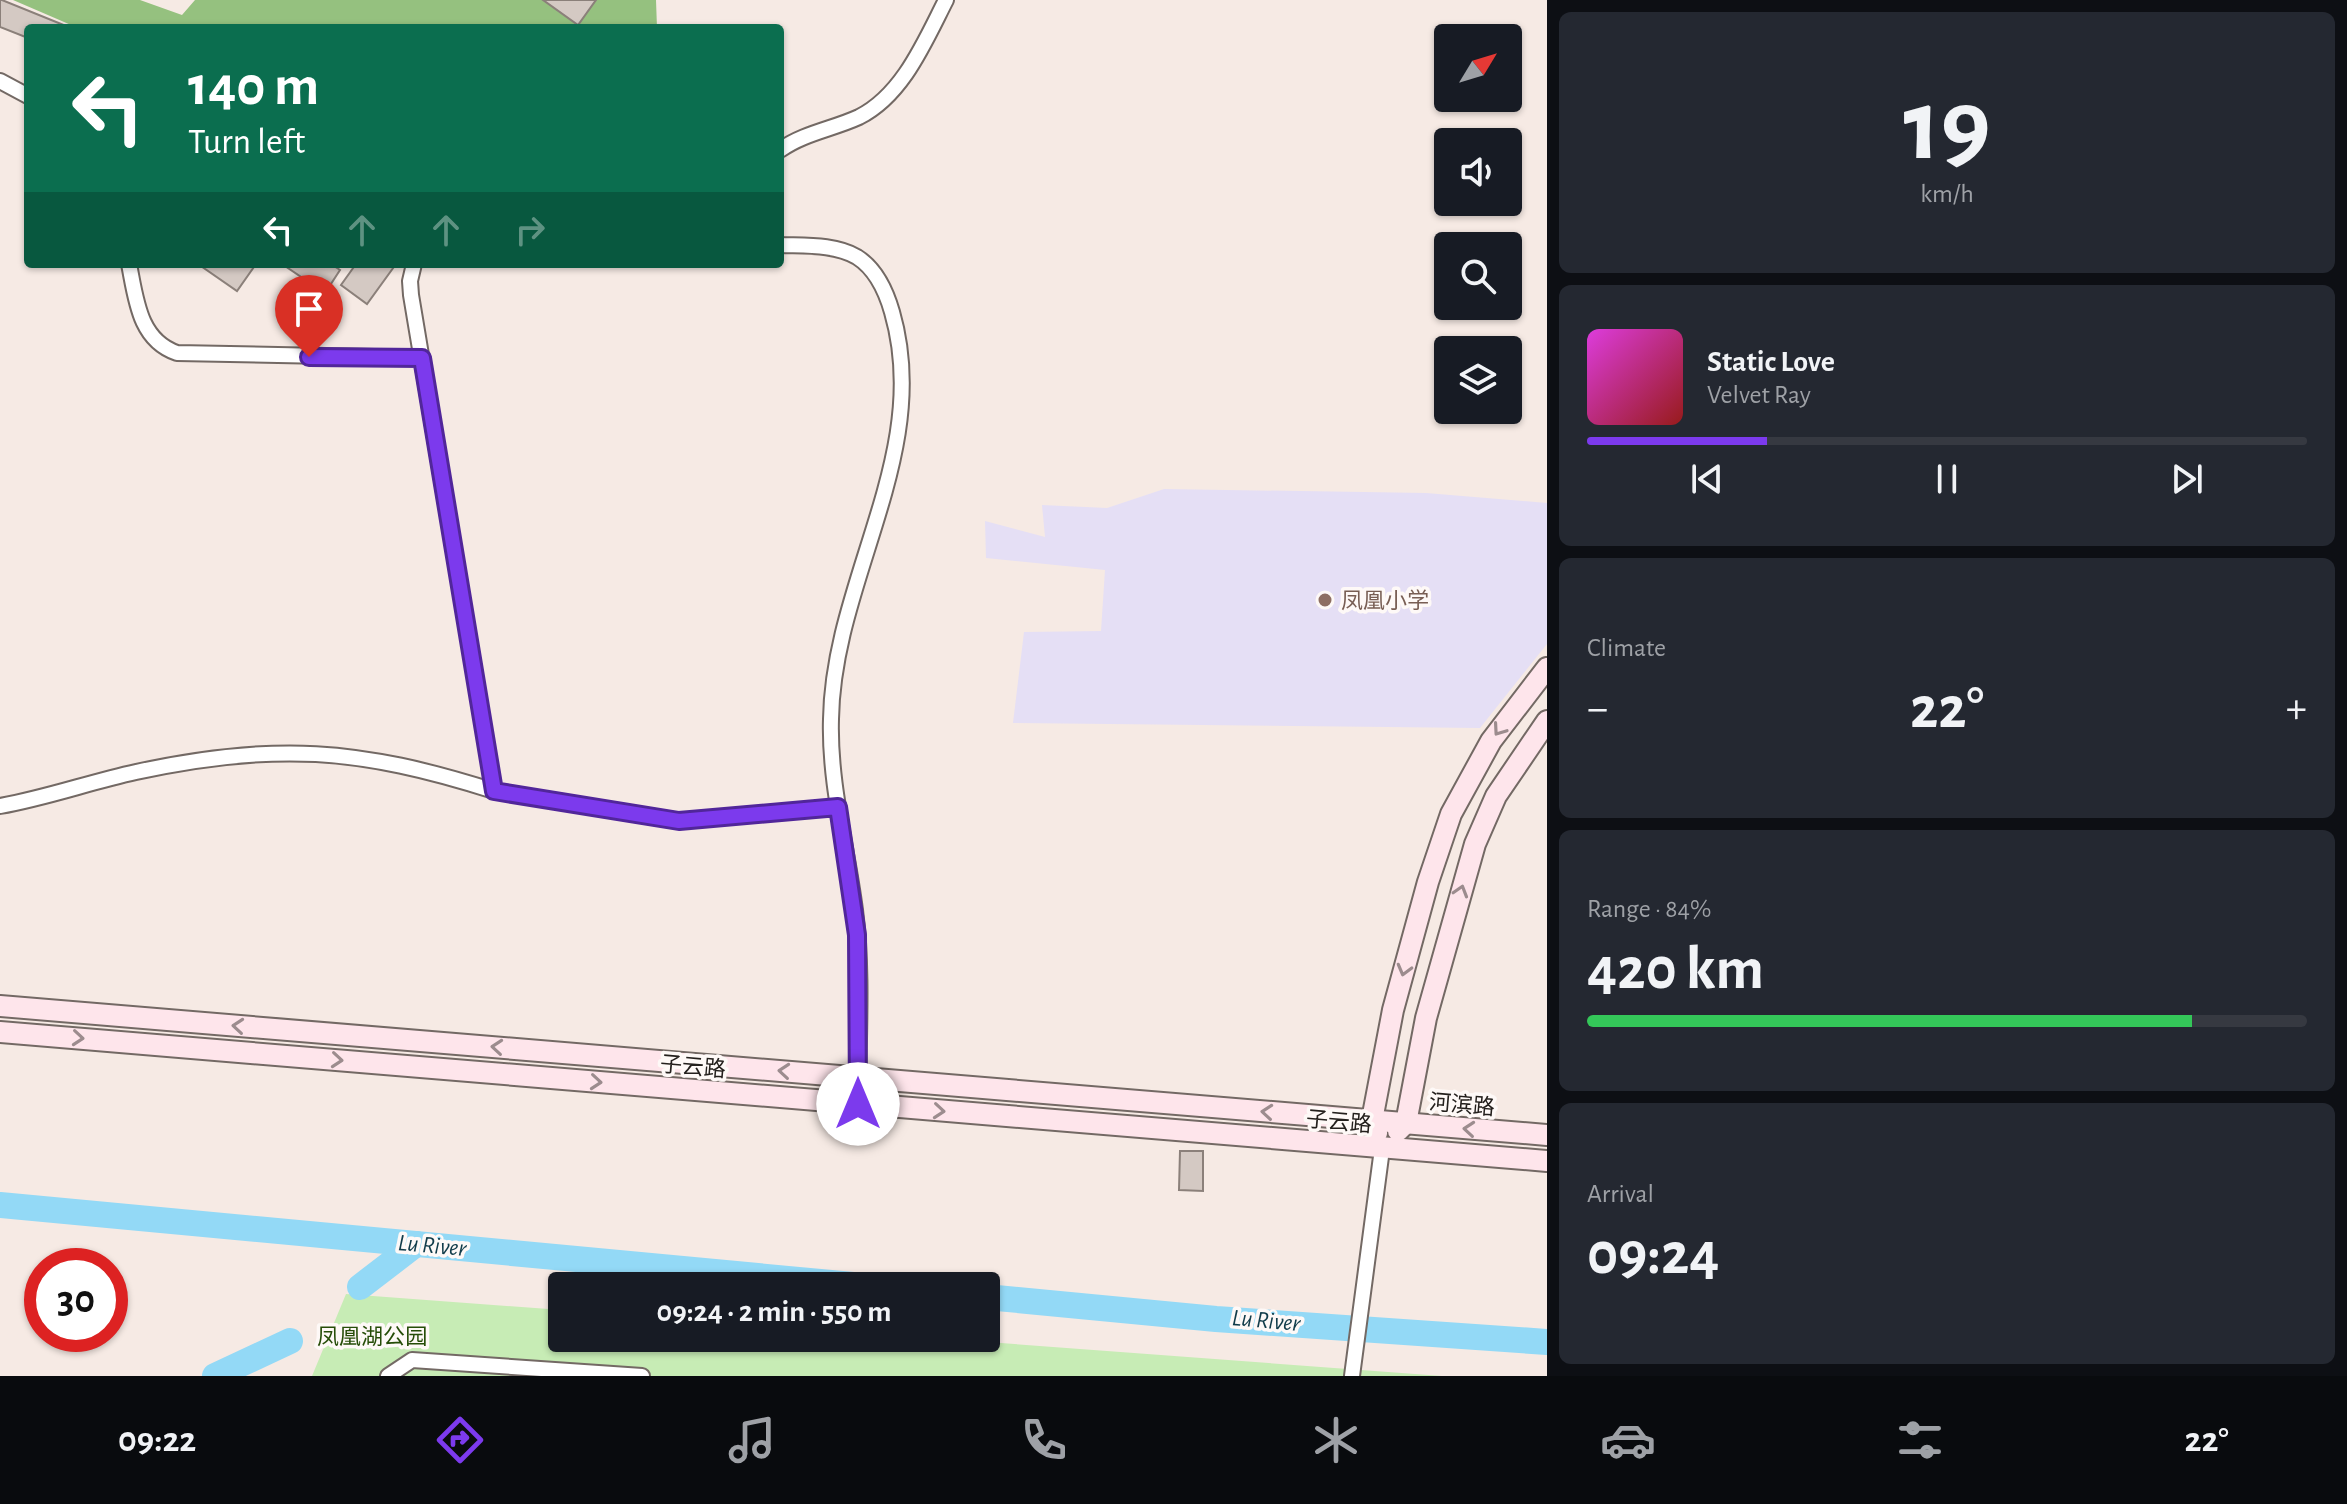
<!DOCTYPE html>
<meta charset="utf-8">
<style>
body{margin:0;font-family:"Alegreya Sans","Noto Sans SC",sans-serif;background:#242831;color:#f1f3f6;height:100vh;display:flex;flex-direction:column;font-size:30px;white-space:nowrap}
*{box-sizing:border-box;margin:0}
p{font-size:26px;color:#9ea1a6}
.icon{flex:none;width:44px;height:44px;fill:none;stroke:currentColor;stroke-width:2;stroke-linecap:round;stroke-linejoin:round}
.map{position:relative;flex:1;overflow:hidden}
.details{display:flex;flex-direction:column;gap:12px;padding:12px;background:#0d0f14;width:800px}
.details>*{flex:none}
.banner{position:absolute;left:24px;top:24px;width:760px;height:244px;border-radius:8px;box-shadow:0 2px 6px #0004;background:#0b6e4f;color:#fff;overflow:hidden}
.needle{width:52px;rotate:52deg}
.controls{position:absolute;left:1434px;top:24px;display:grid;gap:16px}
.controls a{display:grid;place-items:center;width:88px;height:88px;border-radius:8px;background:#171b24;box-shadow:0 2px 6px #0004;font-size:40px}
.speed{position:absolute;left:24px;top:1248px;display:flex;gap:16px;font-size:40px;font-weight:700;text-align:center}
.speed>*{display:grid;place-content:center;width:104px;height:104px;border-radius:50%;background:#171b24;box-shadow:0 2px 6px #0004;line-height:1}
.speed .limit{border:12px solid #d22;background:#fff;color:#111}
.pin{position:absolute;display:grid;place-items:center;width:68px;height:68px;color:#fff;margin:-82px -34px;border-radius:50% 50% 50% 0;rotate:-45deg;box-shadow:0 0 8px #0007}
.pin .icon{rotate:45deg}
.me{position:absolute;width:88px;margin:-44px;rotate:0deg;stroke-linejoin:round;filter:drop-shadow(0 0 6px #0008)}
.turn{display:flex;align-items:center;gap:28px;height:168px;padding:0 32px;font-size:36px}
.turn .icon{width:104px;height:104px;stroke-width:2.5}
.turn b{display:block;font-size:56px;line-height:68px}
.lanes{display:flex;align-items:center;height:76px;padding:0 32px;background:#0003;justify-content:center;gap:40px;direction:ltr}
.lanes .off{opacity:.35}
.big{font-size:60px;font-weight:600;line-height:1.1}
.details .widget{flex:1;display:flex;flex-direction:column;justify-content:center;gap:12px;min-width:0;padding:0 28px;border-radius:12px;background:#242831}
.details .dial{align-items:center;gap:0}
.dial b{font-size:104px;line-height:1}
.song{display:flex;align-items:center;gap:24px}
.cover{width:96px;height:96px;border-radius:12px;background:linear-gradient(135deg,hsl(300 70% 55%),hsl(0 70% 35%))}
.played{height:8px;border-radius:4px;background:linear-gradient(90deg,#7c3aed 25%,#363941 25%)}
.keys{display:flex;justify-content:space-around;direction:ltr}
.heat{display:flex;justify-content:space-between;align-items:center;font-size:44px;direction:ltr}
.charge{height:12px;border-radius:6px;background:linear-gradient(90deg,#34c759 84%,#363941 0)}
.trip{position:absolute;left:548px;top:1272px;width:452px;height:80px;border-radius:8px;background:#171b24;box-shadow:0 2px 6px #0004;font-weight:600;line-height:80px;text-align:center}
.menu{display:flex;height:128px;justify-content:space-around;align-items:center;background:#090b0e;color:#9ea1a6}
.menu .icon{width:56px;height:56px}
.menu .active{color:#7c3aed}
.menu b{font-size:36px;color:#f1f3f6}
main{display:flex;flex:1;min-height:0}
.map>svg:first-child{display:block}
</style>
<main>
<div class="map">
<svg width="1547" height="1376" viewBox="0 0 1547 1376">
<rect width="100%" height="100%" fill="#f6eae4"/>
<path fill="#e5dff5" d="M1164 489 1426 493 1547 503V644L1480 728 1013 723 1024 632 1101 631 1105 570 986 558 985 521 1045 537 1042 505 1107 508Z"/>
<path fill="#c7ecb5" d="M346 1294 562 1310V1338H933L1442 1376H312Z"/>
<path fill="#95c17f" d="M13 0H140L182 15 195 0H656L657 28H78Z"/>
<g fill="none" stroke-linecap="round" stroke-linejoin="round">
<g stroke="#93d9f6" stroke-width="26">
<path d="M0 1205 864 1286"/>
<path d="M360 1287 416 1244"/>
<path d="M986 1297 1216 1319 1547 1342"/>
<path d="M215 1376 290 1341"/>
</g>
</g>
<g fill="#d4c9c3" stroke="#8b807a" stroke-width="2">
<path d="M0 0H2L71 28H28V38L0 27Z"/>
<path d="M543 0H596L578 25Z"/>
<path d="M198 264H256L237 291Z"/>
<path d="M282 264H331L340 270 325 293Z"/>
<path d="M356 264H396L367 304 341 285Z"/>
<path d="M1180 1151H1203V1191L1179 1190Z"/>
</g>
<g fill="none" stroke-linecap="round" stroke-linejoin="round">
<defs>
<g id="street">
<path d="M0 81 28 96"/>
<path d="M780 150C804 133 833 129 859 117 903 95 925 41 946 0"/>
<path d="M780 245C805 246 835 244 857 257 876 269 886 291 892 312 933 453 833 579 831 719 829 783 847 847 855 910 863 974 858 1040 858 1104"/>
<path d="M129 264C136 299 139 340 177 353L422 358"/>
<path d="M414 264 410 281 411 295 494 791 679 821 838 807"/>
<path d="M0 806C46 798 90 782 136 772 274 742 359 748 494 791"/>
<path d="M388 1376 412 1360 642 1376"/>
<path d="M1352 1376 1382 1149"/>
</g>
<g id="secondary">
<path d="M0 1006 1547 1135"/>
<path d="M0 1032 1547 1161"/>
<path d="M1398 1131 1406 1123 1426 1018 1475 844 1496 796 1547 721"/>
<path d="M1377 1133 1372 1120 1393 1010 1428 882 1451 814 1491 741 1547 668"/>
</g>
</defs>
<use href="#street" stroke="#736964" stroke-width="18"/>
<use href="#secondary" stroke="#736964" stroke-width="24"/>
<use href="#street" stroke="#fff" stroke-width="14"/>
<use href="#secondary" stroke="#fee5eb" stroke-width="20"/>
</g>
<defs><path id="oneway-chevron" d="M-2-3.5L2.5 0L-2 3.5" fill="none" stroke-width="1.6" stroke-linecap="round" stroke-linejoin="round" transform="scale(2)"/></defs>
<g stroke="#9c8c8e">
<use href="#oneway-chevron" transform="translate(1499 730) rotate(125)"/>
<use href="#oneway-chevron" transform="translate(1461 891) rotate(-73)"/>
<use href="#oneway-chevron" transform="translate(1404 970) rotate(105)"/>
<use href="#oneway-chevron" transform="translate(238 1026) rotate(-175)"/>
<use href="#oneway-chevron" transform="translate(78 1038) rotate(5)"/>
<use href="#oneway-chevron" transform="translate(497 1047) rotate(-175)"/>
<use href="#oneway-chevron" transform="translate(337 1060) rotate(5)"/>
<use href="#oneway-chevron" transform="translate(784 1071) rotate(-175)"/>
<use href="#oneway-chevron" transform="translate(596 1082) rotate(5)"/>
<use href="#oneway-chevron" transform="translate(939 1111) rotate(5)"/>
<use href="#oneway-chevron" transform="translate(1267 1112) rotate(-175)"/>
<use href="#oneway-chevron" transform="translate(1469 1129) rotate(-175)"/>
</g>
<g fill="none" stroke-linecap="round" stroke-linejoin="round">
<defs>
<path id="route" d="M309 357 422 358 494 791 679 821 838 807 857 935 858 1104"/>
</defs>
<use href="#route" stroke="#51269a" stroke-width="20"/>
<use href="#route" stroke="#7c3aed" stroke-width="14"/>
</g>
<circle fill="#8d6e63" stroke="#fef9f7" stroke-width="3" cx="1325" cy="600" r="8"/>
<g text-anchor="middle" stroke-width="7" stroke-linejoin="round" paint-order="stroke">
<g font-size="22" fill="#785e54" stroke="#fef9f7" text-anchor="start">
<text x="1341" y="608">凤凰小学</text>
</g>
<g font-size="22" fill="#24201d" stroke="#fef9f7">
<text transform="translate(693 1066) rotate(5)" y="8">子云路</text>
<text transform="translate(1462 1104) rotate(5)" y="8">河滨路</text>
<text transform="translate(1339 1121) rotate(5)" y="8">子云路</text>
</g>
<g font-size="22" fill="#264d08" stroke="#fef9f7">
<text x="372" y="1344">凤凰湖公园</text>
</g>
<g font-size="24" font-style="italic" fill="#113c4a" stroke="#fef9f7">
<text transform="translate(432 1245) rotate(5)" y="8">Lu River</text>
<text transform="translate(1266 1320) rotate(5)" y="8">Lu River</text>
</g>
</g>
</svg>
<div class="controls">
<a><svg class="needle" viewBox="-14 -14 28 28"><path d="M0-13l5 13h-10z" fill="#e53935"/><path d="M0 13l5-13h-10z" fill="#9ea1a6"/></svg></a>
<a><svg class="icon" aria-label="sound" viewBox="0 0 24 24"><path d="M4 9h4l5-4v14l-5-4H4zM17 9q2 3 0 6"/></svg></a>
<a><svg class="icon" aria-label="search" viewBox="0 0 24 24"><circle cx="10" cy="10" r="6"/><path d="M15 15l6 6"/></svg></a>
<a><svg class="icon" aria-label="layers" viewBox="0 0 24 24"><path d="M12 4l9 5-9 5-9-5zM3 14l9 5 9-5"/></svg></a>
</div>
<div class="speed"><div class="limit">30</div></div>
<div class="pin" style="left:309px;top:357px;background:#d93025"><svg class="icon" aria-label="arrive" viewBox="0 0 24 24"><path d="M6 21V4h12l-3 4 3 4H6"/></svg></div>
<svg class="me" style="left:858px;top:1104px" viewBox="-20 -20 40 40"><circle r="19" fill="#fff"/><path d="M0-13L10 11 0 6-10 11z" fill="#7c3aed"/></svg>
<div class="trip">09:24 · 2 min · 550 m</div>
<div class="banner">
<div class="turn"><svg class="icon" aria-label="left" viewBox="0 0 24 24"><path d="M17 20v-9H6M10 6l-5 5 5 5"/></svg><div><b>140 m</b>Turn left</div></div>
<div class="lanes"><svg class="icon" aria-label="left" viewBox="0 0 24 24"><path d="M17 20v-9H6M10 6l-5 5 5 5"/></svg><svg class="icon off" aria-label="ahead" viewBox="0 0 24 24"><path d="M12 20V5M6 11l6-6 6 6"/></svg><svg class="icon off" aria-label="ahead" viewBox="0 0 24 24"><path d="M12 20V5M6 11l6-6 6 6"/></svg><svg class="icon off" aria-label="right" viewBox="0 0 24 24"><path d="M7 20v-9h11M14 6l5 5-5 5"/></svg></div>
</div>
</div>
<section class="details">
<div class="widget dial"><b>19</b><p>km/h</p></div>
<div class="widget">
<div class="song"><i class="cover"></i><div><b>Static Love</b><p>Velvet Ray</p></div></div>
<div class="played"></div>
<div class="keys"><svg class="icon" aria-label="previous" viewBox="0 0 24 24"><path d="M18 5L8 12l10 7zM5 5v14"/></svg><svg class="icon" aria-label="pause" viewBox="0 0 24 24"><path d="M8 5v14M16 5v14"/></svg><svg class="icon" aria-label="next" viewBox="0 0 24 24"><path d="M6 5l10 7-10 7zM19 5v14"/></svg></div>
</div>
<div class="widget"><p>Climate</p>
<div class="heat"><a>−</a><b class="big">22°</b><a>+</a></div>
</div>
<div class="widget"><p>Range · 84%</p><b class="big">420 km</b><div class="charge"></div></div>
<div class="widget"><p>Arrival</p><b class="big">09:24</b></div>
</section>
</main>
<nav class="menu">
<b>09:22</b>
<svg class="icon active" aria-label="directions" viewBox="0 0 24 24"><path d="M12 3l9 9-9 9-9-9zM9 14v-3h6M13 9l2 2-2 2"/></svg>
<svg class="icon" aria-label="music" viewBox="0 0 24 24"><path d="M9 18V5l10-2v13"/><circle cx="6" cy="18" r="3"/><circle cx="16" cy="16" r="3"/></svg>
<svg class="icon" aria-label="phone" viewBox="0 0 24 24"><path d="M5 4h4l2 5-3 2q2 4 5 5l2-3 5 2v4C11 20 4 13 5 4z"/></svg>
<svg class="icon" aria-label="climate" viewBox="0 0 24 24"><path d="M12 3v18M4 7l16 10M4 17L20 7"/></svg>
<svg class="icon" aria-label="car" viewBox="0 0 24 24"><path d="M5 17H2v-5l4-1 3-4h7l3 4 3 1v5h-3M9 17h6M6 11h13"/><circle cx="7" cy="17" r="2"/><circle cx="17" cy="17" r="2"/></svg>
<svg class="icon" aria-label="filters" viewBox="0 0 24 24"><path d="M4 7h16M4 17h16"/><circle cx="9" cy="7" r="2"/><circle cx="15" cy="17" r="2"/></svg>
<b>22°</b>
</nav>
